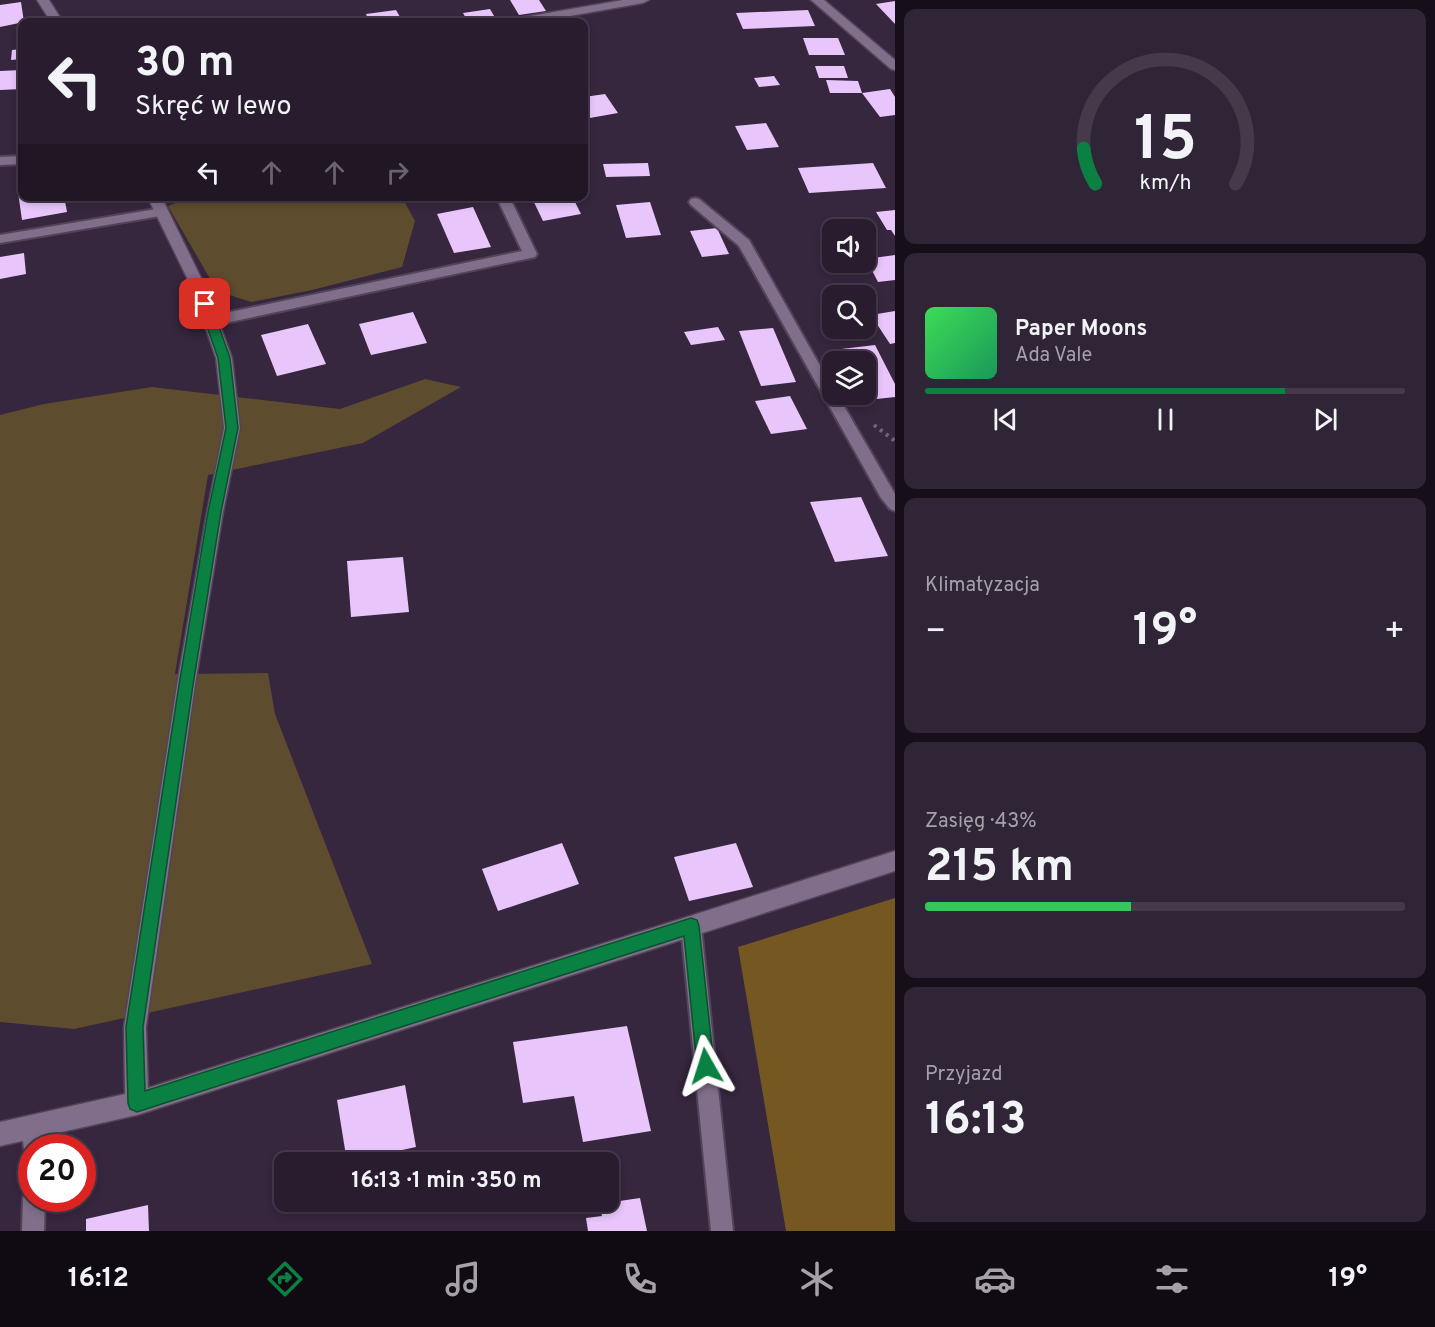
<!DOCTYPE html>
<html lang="pl">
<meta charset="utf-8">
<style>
body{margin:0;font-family:Overpass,sans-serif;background:#302536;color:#f1f3f6;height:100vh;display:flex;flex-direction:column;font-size:22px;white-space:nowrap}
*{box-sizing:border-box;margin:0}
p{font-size:20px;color:#a5a1aa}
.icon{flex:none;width:33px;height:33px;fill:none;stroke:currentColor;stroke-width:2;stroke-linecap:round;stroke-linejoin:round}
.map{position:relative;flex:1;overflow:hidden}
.side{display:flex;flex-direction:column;gap:9px;padding:9px;background:#160f19;width:540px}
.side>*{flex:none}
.banner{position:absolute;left:18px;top:18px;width:570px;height:183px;border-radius:12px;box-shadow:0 3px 9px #0003,0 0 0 2px #443a4a;background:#281c2e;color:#f1f3f6;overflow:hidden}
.tools{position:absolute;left:822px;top:219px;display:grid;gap:12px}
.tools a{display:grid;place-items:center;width:54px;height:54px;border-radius:12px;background:#281c2e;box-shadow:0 3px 9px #0003,0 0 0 2px #443a4a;font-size:30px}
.speed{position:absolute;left:18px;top:1134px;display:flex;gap:12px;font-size:30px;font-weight:700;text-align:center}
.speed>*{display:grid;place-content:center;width:78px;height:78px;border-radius:50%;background:#281c2e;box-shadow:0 3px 9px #0003,0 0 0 2px #443a4a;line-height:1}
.speed .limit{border:9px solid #d22;background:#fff;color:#111}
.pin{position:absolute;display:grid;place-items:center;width:51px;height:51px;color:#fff;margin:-26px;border-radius:12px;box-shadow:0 3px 9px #0006}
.me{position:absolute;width:66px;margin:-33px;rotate:354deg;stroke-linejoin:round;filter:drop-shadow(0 0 4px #0008)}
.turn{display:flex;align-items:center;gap:21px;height:126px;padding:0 18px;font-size:27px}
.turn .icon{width:78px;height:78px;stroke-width:2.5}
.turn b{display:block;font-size:42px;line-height:51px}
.lanes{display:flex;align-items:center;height:57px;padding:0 18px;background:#0003;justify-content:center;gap:30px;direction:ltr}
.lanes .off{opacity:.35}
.big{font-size:45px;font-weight:700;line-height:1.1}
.side .widget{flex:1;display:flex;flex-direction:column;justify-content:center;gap:9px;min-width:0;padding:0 21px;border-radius:12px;background:#302536}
.side .dial{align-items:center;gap:0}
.dial svg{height:156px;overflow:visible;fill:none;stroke:#443a4a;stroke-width:7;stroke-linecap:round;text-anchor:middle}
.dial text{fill:#f1f3f6;stroke:none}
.song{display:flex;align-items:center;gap:18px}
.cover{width:72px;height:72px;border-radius:9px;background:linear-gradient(135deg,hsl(130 70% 55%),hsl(150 70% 35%))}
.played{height:6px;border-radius:3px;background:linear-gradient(90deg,#0b8043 75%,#443a4a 75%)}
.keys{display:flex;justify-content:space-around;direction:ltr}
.heat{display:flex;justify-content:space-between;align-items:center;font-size:33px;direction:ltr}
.charge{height:9px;border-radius:4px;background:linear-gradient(90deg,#34c759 43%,#443a4a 0)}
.trip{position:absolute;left:274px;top:1152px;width:345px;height:60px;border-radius:12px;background:#281c2e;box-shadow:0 3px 9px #0003,0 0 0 2px #443a4a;font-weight:700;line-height:60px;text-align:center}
.tabs{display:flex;height:96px;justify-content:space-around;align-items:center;background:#100b12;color:#a5a1aa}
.tabs .icon{width:42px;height:42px}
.tabs .selected{color:#0b8043}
.tabs b{font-size:27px;color:#f1f3f6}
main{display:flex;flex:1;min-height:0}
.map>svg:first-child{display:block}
</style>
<main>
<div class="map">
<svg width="895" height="1231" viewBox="0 0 895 1231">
<rect width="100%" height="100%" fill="#36263e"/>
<g fill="#5e4c2e">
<path d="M192 197H402L415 221 402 267 312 290 251 302 217 291 168 206Z"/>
<path d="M425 379 461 387 363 443 208 475 175 674 268 673 275 714 372 964 74 1029 0 1022V415L44 404 152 387 340 409Z"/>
</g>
<path fill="#755821" d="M895 898V1231H786L738 947Z"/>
<g fill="#e8c5fa">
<path d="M510 0H539L546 11 519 15Z"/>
<path d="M895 1V24L876 4Z"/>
<path d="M21 2 24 22 0 27V5Z"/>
<path d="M490 9 497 21 468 22 463 13Z"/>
<path d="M396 10 403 22H369L366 14Z"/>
<path d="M808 10 815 26 743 29 736 13Z"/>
<path d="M803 38H838L845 55H809Z"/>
<path d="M22 49V59L11 60 12 50Z"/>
<path d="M815 66H844L848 78H819Z"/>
<path d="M22 70V89L0 90V71Z"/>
<path d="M774 76 780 85 759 87 754 78Z"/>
<path d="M826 80 858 81 862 93H830Z"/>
<path d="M890 89 895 97V115L880 117 862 93Z"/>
<path d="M605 94 618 113 584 119V97Z"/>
<path d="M766 123 779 147 747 150 735 126Z"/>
<path d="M648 163 650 176 606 177 603 164Z"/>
<path d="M873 163 886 188 809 193 798 168Z"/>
<path d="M22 184V196H64L67 212 22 220 17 185Z"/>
<path d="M531 196H572L581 214 543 221Z"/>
<path d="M650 202 661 235 626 238 616 205Z"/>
<path d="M473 207 491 247 454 253 437 214Z"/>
<path d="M895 210V236L891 230H887L876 212Z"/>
<path d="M717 228 729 254 702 257 690 231Z"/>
<path d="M24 253 26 274 0 279V257Z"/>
<path d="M895 255V280L878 282 866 259Z"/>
<path d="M895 311V343L890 344 871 315Z"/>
<path d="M413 312 427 343 371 355 359 324Z"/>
<path d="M308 324 326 364 277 376 261 335Z"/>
<path d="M718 327 725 340 691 345 684 332Z"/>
<path d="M773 328 796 382 761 386 739 331Z"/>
<path d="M875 345 895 384V397L858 401 855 394H866V362H839L833 350Z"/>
<path d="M790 396 807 429 771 434 755 401Z"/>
<path d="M861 497 888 556 835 562 810 502Z"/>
<path d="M403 557 409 612 351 617 347 561Z"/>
<path d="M562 843 579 884 498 911 482 869Z"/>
<path d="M736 843 753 887 689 901 674 857Z"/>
<path d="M627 1026 651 1131 583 1142 574 1096 523 1103 513 1042Z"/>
<path d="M405 1085 416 1147 347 1162 337 1100Z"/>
<path d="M640 1198 647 1231H588L586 1218 602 1216 599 1204Z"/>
<path d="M148 1205 149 1231H86V1219Z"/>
</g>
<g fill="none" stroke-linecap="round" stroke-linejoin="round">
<defs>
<g id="lane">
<path d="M22 156V164L0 165V157Z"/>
<path d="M496 196H509L537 254 535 257 211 326 204 321 211 316 522 251Z"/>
<path d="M695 198 699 199 749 240 832 387V394H837L895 494V511L890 509 881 498 739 246 691 205 689 202 691 199Z"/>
<path d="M162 208 168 212 166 215 0 243V235Z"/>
<path d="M691 917 698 919 701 926 733 1231H711L681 926 684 919Z"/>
<path d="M34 1117 42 1120 45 1128V1148H32V1158L26 1156C22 1144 22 1132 26 1120Z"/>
<path d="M32 1188V1198H45L44 1231H22L23 1198 26 1190Z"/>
</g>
<g id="street">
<path d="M37 0H49L63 22H51Z"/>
<path d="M623 0H649L643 3 536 22H513L519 18Z"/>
<path d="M811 0H824L895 60V70L891 69Z"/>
<path d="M147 196H161L206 288 232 358 240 428 223 512 195 685 146 1027 148 1088 895 851V871L137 1115 0 1146V1122L125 1094 124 1027 177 685 207 512 224 428 216 358 192 288Z"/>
</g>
</defs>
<use href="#lane" stroke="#514458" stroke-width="4"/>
<use href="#street" stroke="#514458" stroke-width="3"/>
<path stroke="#716378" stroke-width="4" stroke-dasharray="3 4.5" stroke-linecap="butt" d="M874 425 895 441"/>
<use href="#lane" fill="#816e8a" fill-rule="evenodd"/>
<use href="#street" fill="#816e8a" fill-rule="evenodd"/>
</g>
<path fill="#0b8043" stroke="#07532c" stroke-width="1.5" d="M205 301 211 304 230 358 238 428 221 512 193 685 143 1027 145 1091 691 918 697 920 699 926 714 1066 712 1073 706 1075 700 1073 697 1066 684 936 137 1112 130 1109 128 1103 126 1027 179 685 208 512 226 428 218 358 199 304Z"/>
</svg>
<div class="tools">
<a><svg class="icon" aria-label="sound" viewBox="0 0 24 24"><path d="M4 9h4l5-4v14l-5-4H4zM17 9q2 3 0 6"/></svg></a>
<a><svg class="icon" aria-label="search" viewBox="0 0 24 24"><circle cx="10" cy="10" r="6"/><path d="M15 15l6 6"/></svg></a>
<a><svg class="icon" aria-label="layers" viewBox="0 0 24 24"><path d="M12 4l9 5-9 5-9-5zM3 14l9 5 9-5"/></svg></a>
</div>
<div class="speed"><div class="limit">20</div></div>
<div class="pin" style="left:205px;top:304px;background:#d93025"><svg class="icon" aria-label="arrive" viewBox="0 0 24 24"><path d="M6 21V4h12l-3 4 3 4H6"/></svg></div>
<svg class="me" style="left:706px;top:1066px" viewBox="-20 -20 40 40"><path d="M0-17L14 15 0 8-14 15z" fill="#0b8043" stroke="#fff" stroke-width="4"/></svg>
<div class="trip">16:13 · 1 min · 350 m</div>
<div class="banner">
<div class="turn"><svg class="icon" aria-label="left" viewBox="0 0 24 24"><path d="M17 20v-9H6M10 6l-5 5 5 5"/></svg><div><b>30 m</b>Skręć w lewo</div></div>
<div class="lanes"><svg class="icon" aria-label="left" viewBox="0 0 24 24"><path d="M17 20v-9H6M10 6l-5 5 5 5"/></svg><svg class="icon off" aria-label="ahead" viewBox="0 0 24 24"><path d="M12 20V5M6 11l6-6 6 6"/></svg><svg class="icon off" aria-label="ahead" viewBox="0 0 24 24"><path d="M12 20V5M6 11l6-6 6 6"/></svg><svg class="icon off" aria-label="right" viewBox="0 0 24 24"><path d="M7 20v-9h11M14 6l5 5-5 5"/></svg></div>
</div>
</div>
<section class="side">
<div class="widget dial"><svg viewBox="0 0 100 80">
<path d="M14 69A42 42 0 1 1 86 69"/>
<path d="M14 69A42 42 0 0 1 8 51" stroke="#0b8043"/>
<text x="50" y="56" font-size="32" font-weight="700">15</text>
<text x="50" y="72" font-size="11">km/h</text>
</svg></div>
<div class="widget">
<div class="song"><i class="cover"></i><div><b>Paper Moons</b><p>Ada Vale</p></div></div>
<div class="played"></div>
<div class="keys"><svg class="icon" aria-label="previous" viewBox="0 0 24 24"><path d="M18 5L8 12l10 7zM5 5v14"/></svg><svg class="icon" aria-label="pause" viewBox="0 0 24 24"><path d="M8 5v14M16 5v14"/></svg><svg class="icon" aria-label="next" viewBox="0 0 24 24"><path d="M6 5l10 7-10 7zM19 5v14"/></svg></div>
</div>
<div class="widget"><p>Klimatyzacja</p>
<div class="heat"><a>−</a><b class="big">19°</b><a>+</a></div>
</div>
<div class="widget"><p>Zasięg · 43%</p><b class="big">215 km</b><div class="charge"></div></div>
<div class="widget"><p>Przyjazd</p><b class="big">16:13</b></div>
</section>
</main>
<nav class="tabs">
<b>16:12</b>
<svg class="icon selected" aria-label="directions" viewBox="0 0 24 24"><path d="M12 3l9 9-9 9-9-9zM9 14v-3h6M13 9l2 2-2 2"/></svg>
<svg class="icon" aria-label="music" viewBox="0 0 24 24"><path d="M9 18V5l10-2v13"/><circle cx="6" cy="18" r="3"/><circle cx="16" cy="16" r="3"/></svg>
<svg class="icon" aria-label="phone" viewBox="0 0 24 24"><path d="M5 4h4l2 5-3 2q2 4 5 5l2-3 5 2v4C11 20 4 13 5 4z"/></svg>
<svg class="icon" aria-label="climate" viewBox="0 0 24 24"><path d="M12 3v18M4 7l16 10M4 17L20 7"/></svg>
<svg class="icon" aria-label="car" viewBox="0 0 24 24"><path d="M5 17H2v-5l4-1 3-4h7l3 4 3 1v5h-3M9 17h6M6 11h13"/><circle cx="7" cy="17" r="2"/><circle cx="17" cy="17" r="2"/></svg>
<svg class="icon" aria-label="filters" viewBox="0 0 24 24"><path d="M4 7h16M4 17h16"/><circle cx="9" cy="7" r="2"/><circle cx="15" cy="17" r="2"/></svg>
<b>19°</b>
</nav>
